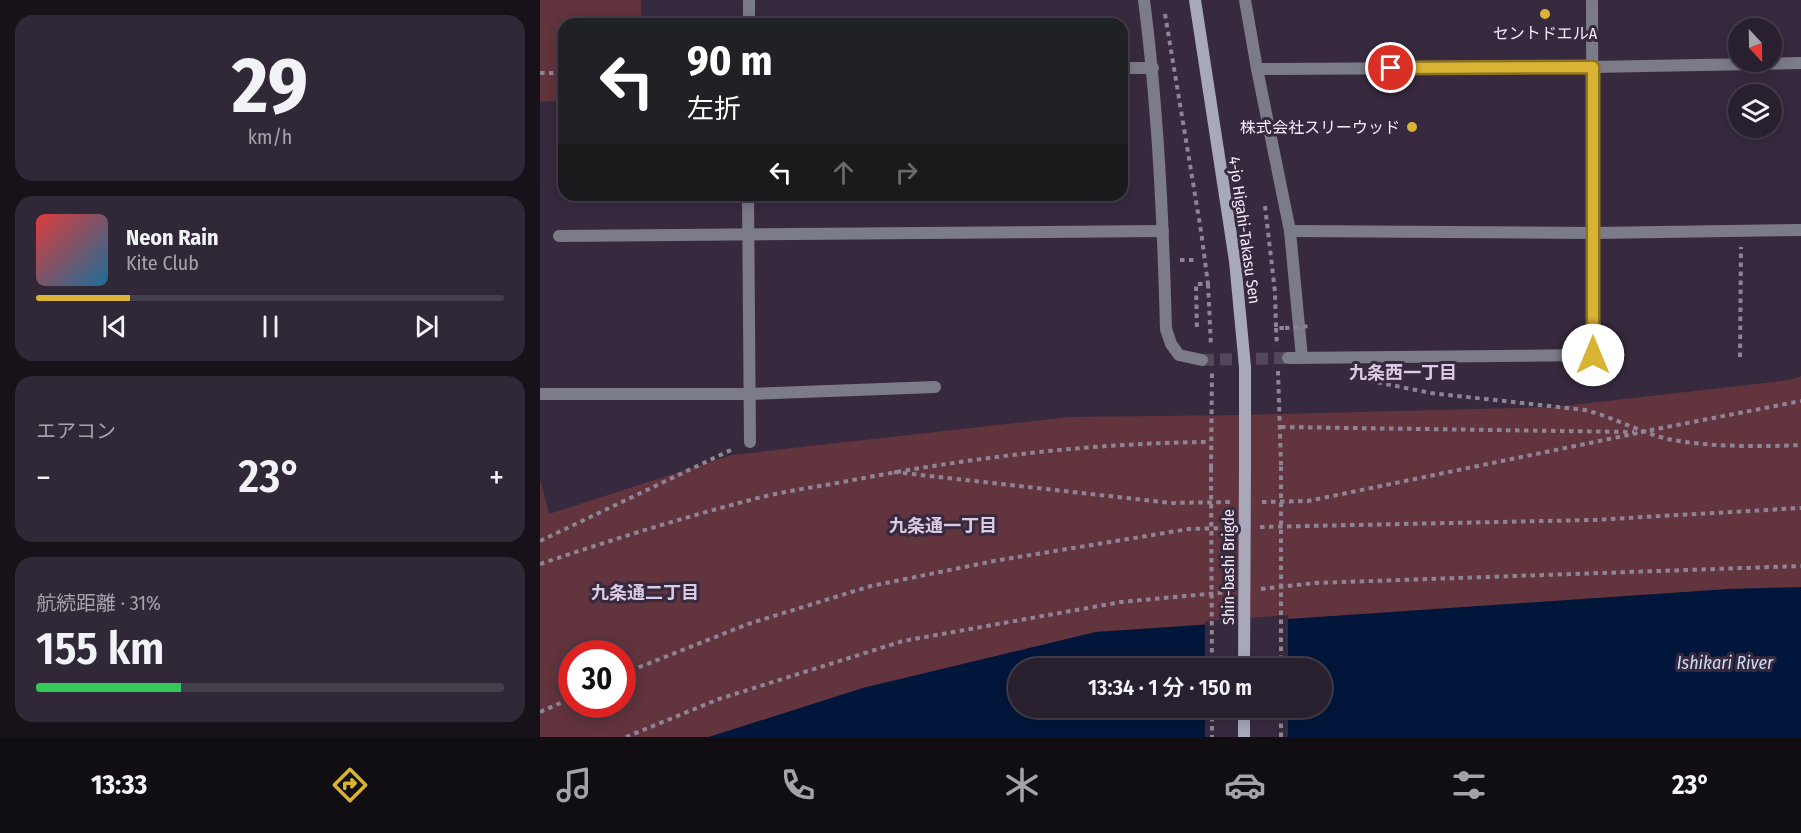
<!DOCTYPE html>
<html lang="ja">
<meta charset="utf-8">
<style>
body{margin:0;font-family:"Fira Sans Condensed","Noto Sans JP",sans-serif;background:#312837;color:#f1f3f6;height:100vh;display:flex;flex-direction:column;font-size:22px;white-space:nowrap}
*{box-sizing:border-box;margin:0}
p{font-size:20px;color:#a5a3aa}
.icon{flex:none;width:33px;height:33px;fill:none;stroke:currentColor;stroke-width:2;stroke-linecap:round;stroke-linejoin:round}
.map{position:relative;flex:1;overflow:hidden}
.details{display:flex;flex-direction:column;gap:15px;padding:15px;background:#17121a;width:540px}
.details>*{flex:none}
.hud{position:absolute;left:18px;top:18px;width:570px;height:183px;border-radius:18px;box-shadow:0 3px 15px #0003,0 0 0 2px #453e4b;background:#202124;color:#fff;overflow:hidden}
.needle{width:39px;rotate:158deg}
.fabs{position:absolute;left:1188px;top:18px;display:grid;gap:12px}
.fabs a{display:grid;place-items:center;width:54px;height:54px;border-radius:50%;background:#29202f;box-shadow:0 3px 15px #0003,0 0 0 2px #453e4b;font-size:30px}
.speed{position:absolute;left:18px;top:640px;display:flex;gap:12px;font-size:30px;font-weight:700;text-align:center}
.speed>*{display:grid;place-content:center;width:78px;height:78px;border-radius:50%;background:#29202f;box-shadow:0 3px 15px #0003,0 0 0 2px #453e4b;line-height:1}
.speed .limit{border:9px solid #d22;background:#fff;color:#111}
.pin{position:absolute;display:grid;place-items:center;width:51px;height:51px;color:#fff;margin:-26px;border:3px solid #fff;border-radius:50%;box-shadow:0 2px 6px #0007}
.me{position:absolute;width:66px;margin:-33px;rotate:0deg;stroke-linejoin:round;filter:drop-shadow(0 0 4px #0008)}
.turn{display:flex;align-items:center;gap:21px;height:126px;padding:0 30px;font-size:27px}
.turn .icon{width:78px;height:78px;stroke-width:2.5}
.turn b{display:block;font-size:42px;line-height:51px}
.lanes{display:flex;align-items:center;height:57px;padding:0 30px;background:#0003;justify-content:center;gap:30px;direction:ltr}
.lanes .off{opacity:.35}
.big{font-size:45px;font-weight:600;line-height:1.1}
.details .card{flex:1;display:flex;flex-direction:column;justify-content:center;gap:9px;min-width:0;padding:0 21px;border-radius:18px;background:#312837}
.details .dial{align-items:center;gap:0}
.dial b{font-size:78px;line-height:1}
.song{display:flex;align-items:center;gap:18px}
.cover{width:72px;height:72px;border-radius:9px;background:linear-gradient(135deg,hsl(0 70% 55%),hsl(200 70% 35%))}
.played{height:6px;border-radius:3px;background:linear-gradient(90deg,#d9b334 20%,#453e4b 20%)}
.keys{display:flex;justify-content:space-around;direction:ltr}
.heat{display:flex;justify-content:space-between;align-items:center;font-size:33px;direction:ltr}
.charge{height:9px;border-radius:4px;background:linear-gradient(90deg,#34c759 31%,#453e4b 0)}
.trip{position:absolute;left:468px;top:658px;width:324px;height:60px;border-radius:30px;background:#29202f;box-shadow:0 3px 15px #0003,0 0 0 2px #453e4b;font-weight:600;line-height:60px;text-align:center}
.menu{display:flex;height:96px;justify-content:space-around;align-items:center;background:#100d13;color:#a5a3aa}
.menu .icon{width:42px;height:42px}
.menu .on{color:#d9b334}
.menu b{font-size:27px;color:#f1f3f6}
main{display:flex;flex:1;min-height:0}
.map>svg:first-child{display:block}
</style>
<main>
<section class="details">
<div class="card dial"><b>29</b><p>km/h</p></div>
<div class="card">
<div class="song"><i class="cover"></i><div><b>Neon Rain</b><p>Kite Club</p></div></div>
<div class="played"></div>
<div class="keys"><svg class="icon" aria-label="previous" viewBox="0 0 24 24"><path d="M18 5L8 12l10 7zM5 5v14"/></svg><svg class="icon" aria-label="pause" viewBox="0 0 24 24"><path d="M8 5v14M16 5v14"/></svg><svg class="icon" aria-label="next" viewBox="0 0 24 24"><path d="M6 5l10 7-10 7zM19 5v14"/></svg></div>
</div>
<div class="card"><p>エアコン</p>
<div class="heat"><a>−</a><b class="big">23°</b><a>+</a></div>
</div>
<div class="card"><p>航続距離 · 31%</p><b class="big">155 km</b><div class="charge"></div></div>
</section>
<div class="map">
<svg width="1261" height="737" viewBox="0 0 1261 737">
<rect width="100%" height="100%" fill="#372a3f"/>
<g fill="#62343d" fill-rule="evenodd">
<path d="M0 0H101V24H24V100L0 102V129Z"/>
<path d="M1261 376V594L556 632 323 688 169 737H0V479L9 514 192 455 529 417 705 415 1014 407 1250 380ZM32 654H82V705H32Z"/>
</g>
<path fill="#00163a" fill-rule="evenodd" d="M1261 587V737H169L323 688 556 632 1188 589ZM478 669H782V708H478Z"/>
<g fill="#372a3f">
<path d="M748 615V669H665V621Z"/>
<rect x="665" y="708" width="83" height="29"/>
</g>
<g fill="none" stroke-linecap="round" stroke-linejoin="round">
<path stroke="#53475b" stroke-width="12" stroke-dasharray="12 6" stroke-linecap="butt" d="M662 360 748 358"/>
<g stroke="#8f8496" stroke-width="4" stroke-dasharray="4.5 4.5" stroke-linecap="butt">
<path d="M625 14 661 231 668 284H656L657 331"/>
<path d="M0 73H24"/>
<path d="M725 206 735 292 736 328H744"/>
<path d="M640 260H657"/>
<path d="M668 284 671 346"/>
<path d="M736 328 737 346"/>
<path d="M1200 357 1201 247"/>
<path d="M738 371 741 465"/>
<path d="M822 374 831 381 891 393 1045 410C1073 417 1099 432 1128 439 1165 447 1222 447 1261 445"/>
<path d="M741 427 1094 432"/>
<path d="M1101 432 1261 401"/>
<path d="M671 468 672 371"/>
<path d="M354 472 631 503 690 502"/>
<path d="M722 502 768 501 1103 432"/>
<path d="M720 527 1052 520 1261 508"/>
<path d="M0 541 195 448"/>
<path d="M0 564C71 540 141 518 214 499 244 491 276 487 308 481 427 458 548 443 670 442"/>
<path d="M721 589 775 583 1261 566"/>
<path d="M82 674 208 624 331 586 454 561 649 529 688 528"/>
<path d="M672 708V737"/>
<path d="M0 712 32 698"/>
<path d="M86 737 179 699 363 641 581 602 689 592"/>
<path d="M741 737V708"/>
</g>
<g stroke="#7c7c89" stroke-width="12">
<path d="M209 0V24"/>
<path d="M604 0C618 109 623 219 626 329L631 344 639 355 662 360"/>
<path d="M705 0 717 69 750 231 762 358"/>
<path d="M582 68H613"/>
<path d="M717 69 1053 67 1261 63"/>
<path d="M208 195 210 442"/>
<path d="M750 231 1053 233 1261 230"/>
<path d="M19 236 623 231"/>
<path d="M748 358 1053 355 1052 0"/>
<path d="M0 394H208L395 387"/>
</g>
<g stroke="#a8a8bb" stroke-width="12">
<path d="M655 0 695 261 705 367V466"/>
<path d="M704 708V737"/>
</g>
<g stroke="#8f8496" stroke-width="4" stroke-dasharray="4.5 4.5" stroke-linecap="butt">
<path d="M745 328 771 326"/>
<path d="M671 468 672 669"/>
<path d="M741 669V465"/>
</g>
<path stroke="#a8a8bb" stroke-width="12" d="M704 669 705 466"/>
</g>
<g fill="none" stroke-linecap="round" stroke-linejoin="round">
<defs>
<path id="route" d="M851 68 1053 67V355"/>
</defs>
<use href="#route" stroke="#8d7422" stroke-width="15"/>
<use href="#route" stroke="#d9b334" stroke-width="10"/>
</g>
<g fill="#d9b334" stroke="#372a3f" stroke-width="2">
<circle cx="1005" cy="14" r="6"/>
<circle cx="872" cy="127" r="6"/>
</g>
<g text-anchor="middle" stroke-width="6" stroke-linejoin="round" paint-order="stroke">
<g font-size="16" fill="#f4ebf9" stroke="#372a3f">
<text x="1005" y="39">セントドエルA</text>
<text x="860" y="133" text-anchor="end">株式会社スリーウッド</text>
</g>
<g font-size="16" fill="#f4ebf9" stroke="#372a3f">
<text transform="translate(705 230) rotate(82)" y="6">4-jo Higahi-Takasu Sen</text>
<text transform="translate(688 567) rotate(-90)" y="6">Shin-bashi Brigde</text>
</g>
<g font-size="18" font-weight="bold" fill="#dccbe5" stroke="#372a3f">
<text x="863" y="379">九条西一丁目</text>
<text x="403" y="532">九条通一丁目</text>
<text x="105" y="599">九条通二丁目</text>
</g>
<g font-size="18" font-style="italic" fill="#caddf8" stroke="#372a3f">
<text x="1185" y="669">Ishikari River</text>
</g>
</g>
</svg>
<div class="fabs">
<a><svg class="needle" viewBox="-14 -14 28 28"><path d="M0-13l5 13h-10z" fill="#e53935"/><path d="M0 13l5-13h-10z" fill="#a5a3aa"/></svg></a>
<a><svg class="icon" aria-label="layers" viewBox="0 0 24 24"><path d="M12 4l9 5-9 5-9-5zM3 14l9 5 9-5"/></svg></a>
</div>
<div class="speed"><div class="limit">30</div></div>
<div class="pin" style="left:851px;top:68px;background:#d93025"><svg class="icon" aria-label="arrive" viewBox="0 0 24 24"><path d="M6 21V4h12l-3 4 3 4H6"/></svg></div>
<svg class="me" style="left:1053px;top:355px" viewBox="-20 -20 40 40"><circle r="19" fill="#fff"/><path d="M0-13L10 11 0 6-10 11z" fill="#d9b334"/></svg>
<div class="trip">13:34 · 1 分 · 150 m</div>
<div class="hud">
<div class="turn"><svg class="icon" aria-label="left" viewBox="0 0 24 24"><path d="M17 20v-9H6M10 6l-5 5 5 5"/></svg><div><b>90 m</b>左折</div></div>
<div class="lanes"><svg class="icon" aria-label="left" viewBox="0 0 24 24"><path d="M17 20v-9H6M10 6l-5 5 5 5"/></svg><svg class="icon off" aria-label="ahead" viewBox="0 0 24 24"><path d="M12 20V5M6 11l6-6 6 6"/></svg><svg class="icon off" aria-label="right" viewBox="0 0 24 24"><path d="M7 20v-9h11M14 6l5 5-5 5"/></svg></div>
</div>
</div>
</main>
<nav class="menu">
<b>13:33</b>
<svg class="icon on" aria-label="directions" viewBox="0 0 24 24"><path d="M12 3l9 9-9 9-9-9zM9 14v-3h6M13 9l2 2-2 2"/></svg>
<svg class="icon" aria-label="music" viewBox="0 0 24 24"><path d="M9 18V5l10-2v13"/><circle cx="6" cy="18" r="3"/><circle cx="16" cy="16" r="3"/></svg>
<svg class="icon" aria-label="phone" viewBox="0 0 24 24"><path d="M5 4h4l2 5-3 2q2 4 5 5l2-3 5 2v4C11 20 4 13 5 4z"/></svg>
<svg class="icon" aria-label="climate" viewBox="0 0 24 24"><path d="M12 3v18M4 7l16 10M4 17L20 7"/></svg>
<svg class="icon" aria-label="car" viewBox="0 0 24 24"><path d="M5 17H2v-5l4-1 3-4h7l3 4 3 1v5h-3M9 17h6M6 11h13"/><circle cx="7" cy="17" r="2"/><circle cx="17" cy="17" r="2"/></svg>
<svg class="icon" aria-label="filters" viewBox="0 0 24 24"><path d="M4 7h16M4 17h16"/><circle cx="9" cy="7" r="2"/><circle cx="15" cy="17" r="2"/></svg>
<b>23°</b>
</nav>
